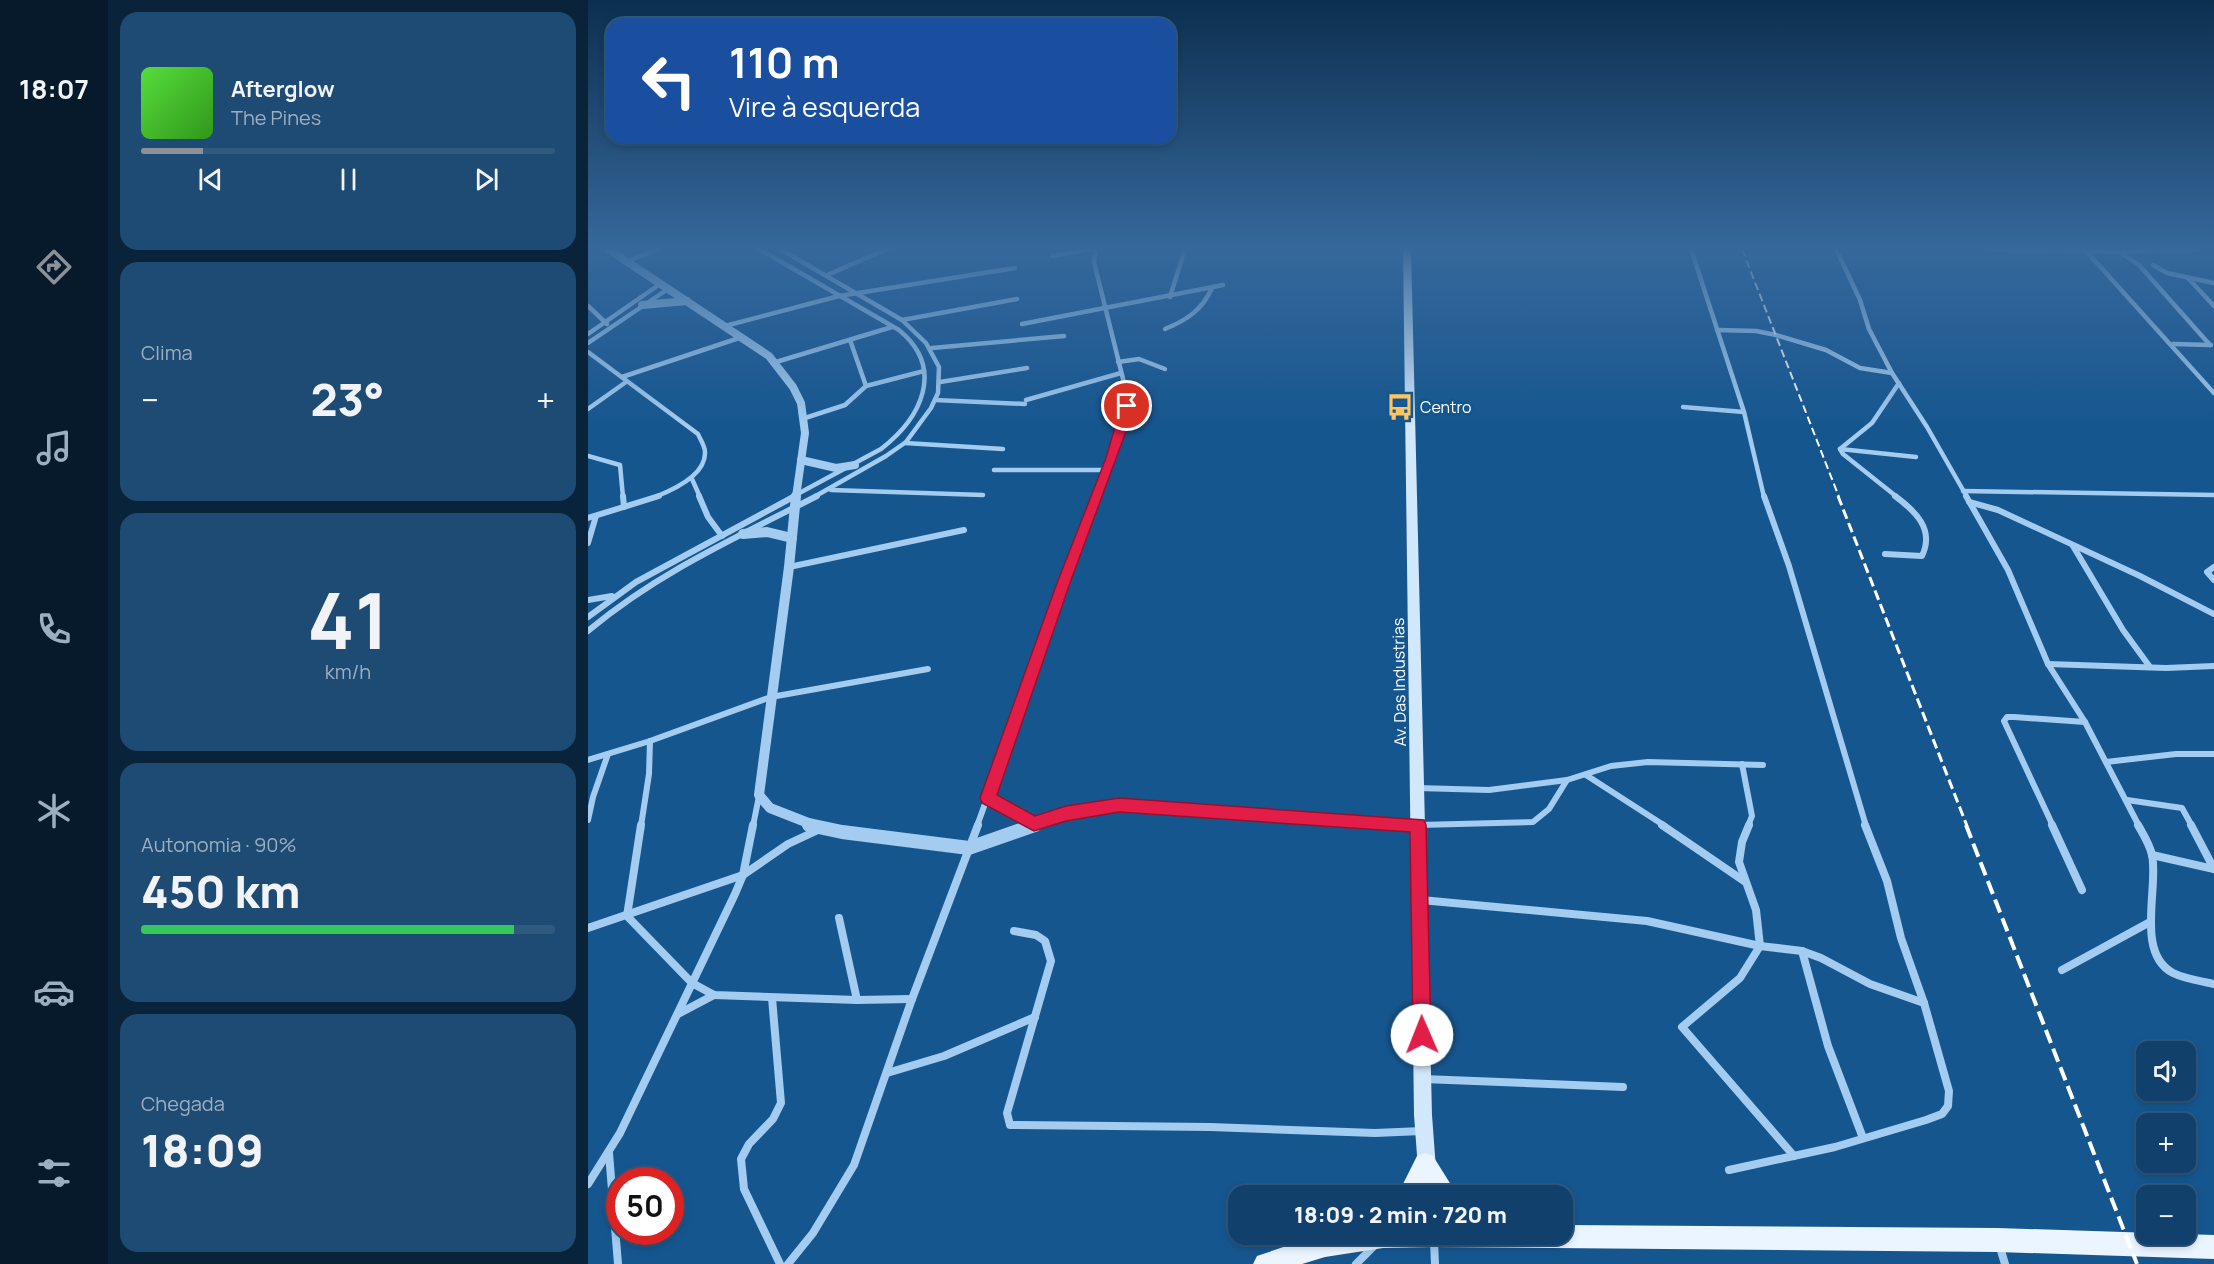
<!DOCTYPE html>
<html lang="pt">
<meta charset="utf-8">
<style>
body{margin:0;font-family:Manrope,sans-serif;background:#1e4b73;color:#f1f3f6;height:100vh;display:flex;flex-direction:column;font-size:22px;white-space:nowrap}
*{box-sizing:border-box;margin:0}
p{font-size:20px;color:#9cafc1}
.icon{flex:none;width:33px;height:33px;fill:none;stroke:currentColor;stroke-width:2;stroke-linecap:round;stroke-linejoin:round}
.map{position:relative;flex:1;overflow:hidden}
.drawer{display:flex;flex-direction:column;gap:12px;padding:12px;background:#09233b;width:480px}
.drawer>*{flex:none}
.top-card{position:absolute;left:18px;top:18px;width:570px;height:126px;border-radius:18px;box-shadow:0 3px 9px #0003,0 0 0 2px #30597e;background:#1a4fa0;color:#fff;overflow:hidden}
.fabs{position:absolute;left:1548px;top:1041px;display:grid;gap:12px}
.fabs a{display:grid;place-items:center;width:60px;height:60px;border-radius:12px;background:#10406b;box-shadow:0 3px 9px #0003,0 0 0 2px #30597e;font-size:30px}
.speed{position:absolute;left:18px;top:1167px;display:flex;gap:12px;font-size:30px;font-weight:700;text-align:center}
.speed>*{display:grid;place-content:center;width:78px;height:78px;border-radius:50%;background:#10406b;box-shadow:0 3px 9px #0003,0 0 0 2px #30597e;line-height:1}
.speed .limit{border:9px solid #d22;background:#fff;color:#111}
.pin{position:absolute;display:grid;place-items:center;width:51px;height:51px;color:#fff;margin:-26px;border:3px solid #fff;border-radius:50%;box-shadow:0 2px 6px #0007}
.me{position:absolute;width:66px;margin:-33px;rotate:359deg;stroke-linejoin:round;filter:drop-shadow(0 0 4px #0008)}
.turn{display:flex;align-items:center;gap:21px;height:126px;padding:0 24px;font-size:27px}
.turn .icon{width:78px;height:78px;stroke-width:2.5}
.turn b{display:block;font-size:42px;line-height:51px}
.big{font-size:45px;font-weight:800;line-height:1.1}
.drawer .card{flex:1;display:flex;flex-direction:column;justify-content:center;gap:9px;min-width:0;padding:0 21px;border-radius:18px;background:#1e4b73}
.drawer .dial{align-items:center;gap:0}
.dial b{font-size:78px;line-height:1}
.song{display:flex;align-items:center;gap:18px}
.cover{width:72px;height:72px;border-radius:9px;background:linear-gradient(135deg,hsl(110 70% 55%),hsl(110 70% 35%))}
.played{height:6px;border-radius:3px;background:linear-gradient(90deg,#8c9099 15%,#30597e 15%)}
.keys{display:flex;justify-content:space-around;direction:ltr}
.heat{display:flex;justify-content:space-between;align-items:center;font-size:33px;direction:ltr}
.charge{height:9px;border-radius:4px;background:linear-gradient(90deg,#34c759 90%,#30597e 0)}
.trip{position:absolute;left:640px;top:1185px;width:345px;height:60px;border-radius:18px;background:#10406b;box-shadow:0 3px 9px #0003,0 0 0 2px #30597e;font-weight:800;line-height:60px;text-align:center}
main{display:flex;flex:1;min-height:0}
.tabs{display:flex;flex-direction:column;width:108px;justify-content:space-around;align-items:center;background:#061a2b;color:#9cafc1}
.tabs .icon{width:42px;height:42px}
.tabs .active{color:#8c9099}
.tabs b{font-size:27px;color:#f1f3f6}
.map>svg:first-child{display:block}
</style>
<main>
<nav class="tabs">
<b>18:07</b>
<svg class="icon active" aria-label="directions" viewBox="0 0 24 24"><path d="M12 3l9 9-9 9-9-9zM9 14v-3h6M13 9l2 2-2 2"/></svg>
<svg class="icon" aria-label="music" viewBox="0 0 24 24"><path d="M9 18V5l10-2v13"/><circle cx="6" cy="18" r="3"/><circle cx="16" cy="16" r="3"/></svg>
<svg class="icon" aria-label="phone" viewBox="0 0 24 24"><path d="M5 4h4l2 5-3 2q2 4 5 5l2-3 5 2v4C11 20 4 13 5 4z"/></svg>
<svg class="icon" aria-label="climate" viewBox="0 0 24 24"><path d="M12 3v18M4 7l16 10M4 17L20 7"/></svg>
<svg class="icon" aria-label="car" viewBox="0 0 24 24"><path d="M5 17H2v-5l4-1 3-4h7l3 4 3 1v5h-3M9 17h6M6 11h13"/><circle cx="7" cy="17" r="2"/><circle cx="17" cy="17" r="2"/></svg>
<svg class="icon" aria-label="filters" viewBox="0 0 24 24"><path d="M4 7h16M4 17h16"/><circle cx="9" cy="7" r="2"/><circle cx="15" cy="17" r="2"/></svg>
</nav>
<section class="drawer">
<div class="card">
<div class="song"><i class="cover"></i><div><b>Afterglow</b><p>The Pines</p></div></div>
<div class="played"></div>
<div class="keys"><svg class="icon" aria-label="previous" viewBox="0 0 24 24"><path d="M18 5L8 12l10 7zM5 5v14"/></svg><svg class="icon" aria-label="pause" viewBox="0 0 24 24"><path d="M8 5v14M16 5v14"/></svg><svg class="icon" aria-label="next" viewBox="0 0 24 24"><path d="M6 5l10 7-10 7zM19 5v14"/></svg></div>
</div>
<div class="card"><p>Clima</p>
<div class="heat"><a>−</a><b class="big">23°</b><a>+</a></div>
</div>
<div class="card dial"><b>41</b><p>km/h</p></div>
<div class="card"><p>Autonomia · 90%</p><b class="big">450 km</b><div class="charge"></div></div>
<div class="card"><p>Chegada</p><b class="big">18:09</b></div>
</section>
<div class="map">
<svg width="1626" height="1264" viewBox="0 0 1626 1264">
<rect width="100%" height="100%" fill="#16568f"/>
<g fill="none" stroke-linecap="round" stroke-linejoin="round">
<g stroke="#a3ccf0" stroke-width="4.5">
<path d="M171 249 311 330C358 369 333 418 293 449L204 497"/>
<path d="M192 249 314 320 338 343 351 367 350 393 343 408 318 442 298 456 226 497"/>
<path d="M1103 249 1156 412 1176 497"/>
<path d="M1248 249 1272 300 1281 329 1304 373 1339 427 1379 497"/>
<path d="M1400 249 1531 252 1610 249"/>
<path d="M1499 252 1626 393"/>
<path d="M1532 252 1551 265 1622 345"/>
<path d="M464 256 504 249"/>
<path d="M40 261 71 249"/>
<path d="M1565 265 1579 273 1626 283"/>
<path d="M239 275 299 249"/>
<path d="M1600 278 1626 306"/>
<path d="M582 297 597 249"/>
<path d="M0 306 19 324"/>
<path d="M314 320 429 299"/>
<path d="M434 324 635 285"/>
<path d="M137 326 251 296 427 268"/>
<path d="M577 329C599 320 614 310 624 288"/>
<path d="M1129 330 1168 331 1188 335 1238 350 1272 368 1304 373"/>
<path d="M0 334 72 284"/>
<path d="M262 340 278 386"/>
<path d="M0 343 80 289"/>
<path d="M1585 344 1623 345"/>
<path d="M344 348 476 336"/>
<path d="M0 352 110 434C112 439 117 446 117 452 118 475 85 490 67 497"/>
<path d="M188 362 304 327"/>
<path d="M530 362 551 359 577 369"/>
<path d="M34 377 154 337"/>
<path d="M352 382 439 368"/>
<path d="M347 400 437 404"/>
<path d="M438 400 533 373"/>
<path d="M1095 407 1156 412"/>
<path d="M0 409 38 382"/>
<path d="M217 418 257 405 278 386 336 371"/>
<path d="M317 443 415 449"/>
<path d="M1252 449 1255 454 1309 497"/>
<path d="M1252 449 1284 423 1311 383"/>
<path d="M1252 449 1328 457"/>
<path d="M0 456 32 465 35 497"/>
<path d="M406 470H519"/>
<path d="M104 479 112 497"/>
<path d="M243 490 395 495"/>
<path d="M1375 491 1626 495"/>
<path d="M507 497 537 418 539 395 506 262 508 249"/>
</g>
<g stroke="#a3ccf0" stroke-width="6">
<path d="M35 496 36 507"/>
<path d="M111 496 120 517 134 536"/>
<path d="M1176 496 1201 566 1278 826"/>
<path d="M1378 496 1420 570 1460 664 1497 722 1551 826"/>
<path d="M1381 502 1410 510 1552 576 1626 614"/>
<path d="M0 518 71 496"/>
<path d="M0 543 8 516"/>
<path d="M1485 546 1535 630 1562 667"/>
<path d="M1297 554 1334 556C1347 529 1327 511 1307 496"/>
<path d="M201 567 376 530"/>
<path d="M1626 567 1619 572 1626 580"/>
<path d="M0 600 24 596"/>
<path d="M0 617 48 582 207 496"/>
<path d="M0 631C69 573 149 537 229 496"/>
<path d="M1460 664 1578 668 1626 666"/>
<path d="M0 760 62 741 183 697 340 669"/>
<path d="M1518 762 1588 754H1626"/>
<path d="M1154 764 1164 816 1160 826"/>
<path d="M998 775 1077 826"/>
<path d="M829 788 901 790 979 780 1023 766 1060 762 1175 765"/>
<path d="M400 798 446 824"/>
<path d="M1539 800 1594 808 1604 826"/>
<path d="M0 820 5 797 20 754"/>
<path d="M831 825 945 822 961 809 979 780"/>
<path d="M53 826 61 774 62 741"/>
<path d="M165 826 171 796"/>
<path d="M389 826 508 496"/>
<path d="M1465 826 1416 721 1419 717H1426L1497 722"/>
</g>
<g stroke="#a3ccf0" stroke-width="8">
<path d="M53 825 39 916 104 983 126 995 269 1000 324 999"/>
<path d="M831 825H834"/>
<path d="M1074 825 1156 881"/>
<path d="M1161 825 1154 842 1151 862 1168 910 1172 946 1152 978 1094 1027 1206 1156"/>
<path d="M1464 825 1494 890"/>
<path d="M1550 825C1555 834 1562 845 1564 855 1571 887 1547 953 1585 973 1597 979 1613 981 1626 984"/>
<path d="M1603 825 1626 869"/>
<path d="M1564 855 1626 869"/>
<path d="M833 900 1059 921 1172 946 1214 951 1233 958 1282 984 1336 1003"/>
<path d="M251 918 269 1000"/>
<path d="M0 928 155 875 200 844 230 830"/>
<path d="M426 931 448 935 457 941 463 961 419 1113 422 1125 622 1127 787 1133 834 1131"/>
<path d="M1214 951 1240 1046 1275 1138"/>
<path d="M1474 970 1562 922"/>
<path d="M184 998 193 1103 185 1119 161 1144 153 1159 156 1189 192 1264"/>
<path d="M90 1014 126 995"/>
<path d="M299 1073 356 1056 447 1017"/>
<path d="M835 1079 1035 1087"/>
<path d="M21 1153 30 1264"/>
<path d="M1141 1170 1247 1147 1338 1120 1354 1114 1360 1106 1361 1091 1336 1003 1313 938 1299 881 1277 825"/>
<path d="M0 1184 32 1133 147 894 155 875 165 825"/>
<path d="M846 1241 847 1264"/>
<path d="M1411 1244 1417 1264"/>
<path d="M200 1264 225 1233 266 1165 324 999 390 825"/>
<path d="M768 1264 787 1245"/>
</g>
<g stroke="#a3ccf0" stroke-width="8">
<path d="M20 249 181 356 205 387 213 403 217 433 208 497"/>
<path d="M54 305 99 301"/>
<path d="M213 460 248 468 267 465"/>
</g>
<g stroke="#a3ccf0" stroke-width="10">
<path d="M208 496 201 567 171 795 182 808 228 826"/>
<path d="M155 534 179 532 204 538"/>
<path d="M443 826 478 814 531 805 830 825"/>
</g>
<path stroke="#a3ccf0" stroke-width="14" d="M221 825 254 832 381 848 447 825"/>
<path fill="#d1e7fb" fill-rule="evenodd" d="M815 249H823L844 1115 850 1196H832L826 1115Z"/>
<g fill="#ebf5ff" fill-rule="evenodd">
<path d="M837 1153 845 1156 870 1196H844L837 1186 832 1196H809L829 1156Z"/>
<path d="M975 1225 1410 1228 1626 1235V1259L1410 1252 846 1247 795 1248 737 1257 714 1264H665L669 1256 734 1234H975Z"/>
</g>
<path stroke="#fff" stroke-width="2" stroke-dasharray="8 4" stroke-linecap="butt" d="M1154 249 1251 497"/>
<path stroke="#fff" stroke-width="3" stroke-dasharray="10 4.5" stroke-linecap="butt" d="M1250 496 1379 826"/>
<path stroke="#fff" stroke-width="4" stroke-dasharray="14 6" stroke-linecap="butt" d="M1378 825 1549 1264"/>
</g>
<linearGradient id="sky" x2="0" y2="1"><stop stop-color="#0c2f4f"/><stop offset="0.58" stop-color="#36689b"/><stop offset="1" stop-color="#36689b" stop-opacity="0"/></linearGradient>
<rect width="1626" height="426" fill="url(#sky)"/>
<path fill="#e11d48" stroke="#92132f" stroke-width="1.5" d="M539 402 544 406 543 418 482 583 409 795 447 816 478 806 531 798 836 820 838 825 843 1035 840 1041 834 1044 827 1041 825 1035 822 832 531 812 478 821 446 831 394 803 392 798 469 583 518 458 533 406Z"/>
<defs>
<symbol id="bus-bare" viewBox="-9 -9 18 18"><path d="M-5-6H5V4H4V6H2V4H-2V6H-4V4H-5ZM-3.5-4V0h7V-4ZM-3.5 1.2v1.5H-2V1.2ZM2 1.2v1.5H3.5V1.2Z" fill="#ffc461" stroke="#16568f" stroke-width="2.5" paint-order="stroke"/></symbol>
</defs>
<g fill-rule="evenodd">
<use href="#bus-bare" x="793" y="388" width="38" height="38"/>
</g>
<g text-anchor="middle" stroke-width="6" stroke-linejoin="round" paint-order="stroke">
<g font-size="16" fill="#fff" stroke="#16568f" text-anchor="start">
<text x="832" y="413">Centro</text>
</g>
<g font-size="16" fill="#fff" stroke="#16568f">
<text transform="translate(811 682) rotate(-91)" y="6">Av. Das Industrias</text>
</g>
</g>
</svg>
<div class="fabs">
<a><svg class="icon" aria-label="sound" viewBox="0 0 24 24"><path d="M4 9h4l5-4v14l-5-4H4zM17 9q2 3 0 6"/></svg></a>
<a>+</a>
<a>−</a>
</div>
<div class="speed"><div class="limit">50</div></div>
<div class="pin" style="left:539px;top:406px;background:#d93025"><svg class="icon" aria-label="arrive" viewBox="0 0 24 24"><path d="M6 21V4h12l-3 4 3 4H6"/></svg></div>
<svg class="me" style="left:834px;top:1035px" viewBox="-20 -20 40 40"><circle r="19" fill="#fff"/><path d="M0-13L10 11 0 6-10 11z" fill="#e11d48"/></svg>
<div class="trip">18:09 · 2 min · 720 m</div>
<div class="top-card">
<div class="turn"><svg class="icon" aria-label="left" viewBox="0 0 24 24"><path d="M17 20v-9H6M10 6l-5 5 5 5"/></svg><div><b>110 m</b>Vire à esquerda</div></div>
</div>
</div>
</main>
